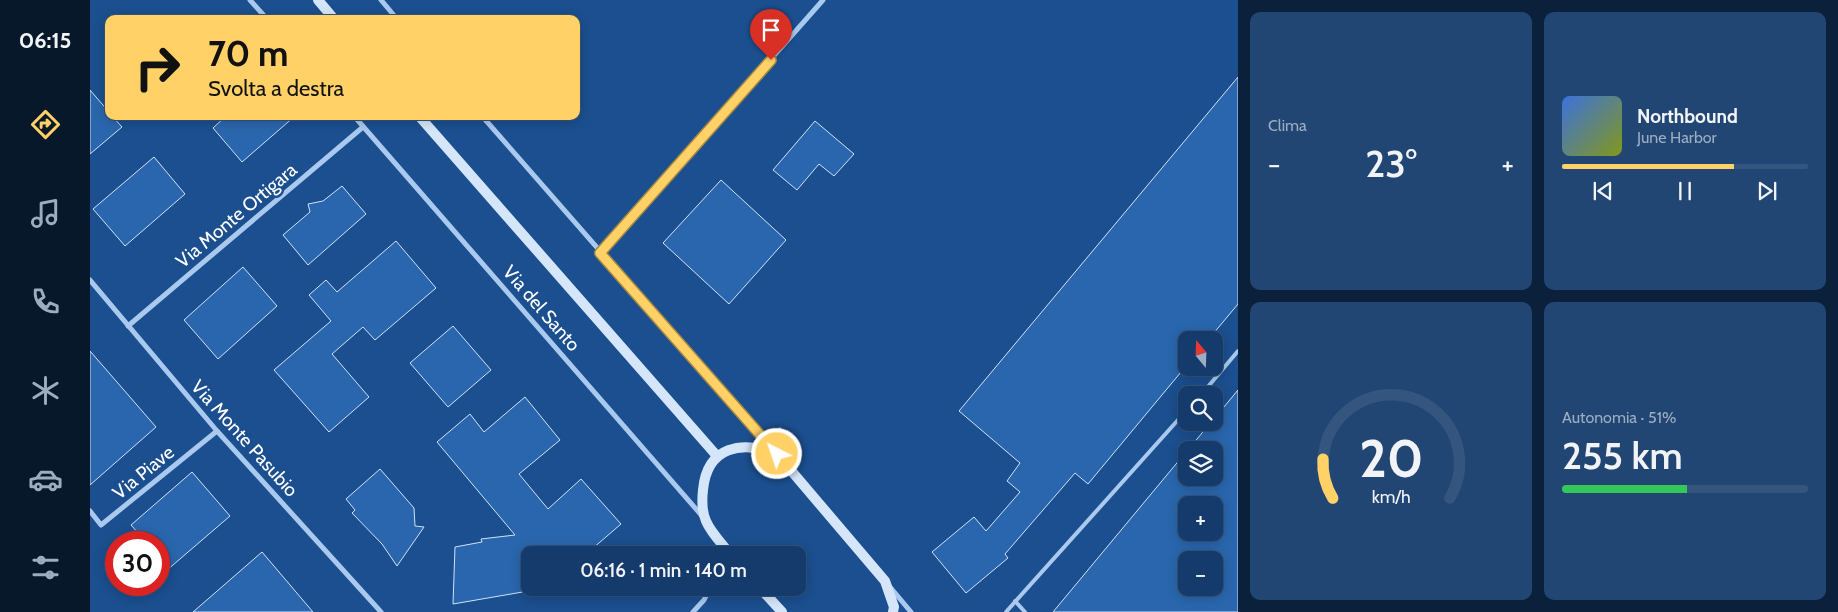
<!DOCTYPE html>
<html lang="it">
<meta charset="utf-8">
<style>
body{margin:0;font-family:Cabin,sans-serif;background:#214673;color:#f1f3f6;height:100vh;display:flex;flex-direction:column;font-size:19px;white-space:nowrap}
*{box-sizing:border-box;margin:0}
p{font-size:16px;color:#9dadc1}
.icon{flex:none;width:28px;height:28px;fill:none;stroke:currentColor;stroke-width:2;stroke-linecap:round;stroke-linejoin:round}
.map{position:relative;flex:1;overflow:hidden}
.details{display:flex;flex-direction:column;gap:12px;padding:12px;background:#0b203b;width:600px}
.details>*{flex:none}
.hud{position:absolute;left:15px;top:15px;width:475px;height:105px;border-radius:10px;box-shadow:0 2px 12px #0003,0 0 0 1px #33557e;background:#ffd166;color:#111;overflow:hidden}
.needle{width:32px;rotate:341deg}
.controls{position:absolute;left:1088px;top:331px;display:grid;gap:10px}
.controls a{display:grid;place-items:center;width:45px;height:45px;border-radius:10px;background:#143b6b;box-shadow:0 2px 12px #0003,0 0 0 1px #33557e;font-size:25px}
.speed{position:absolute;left:15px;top:531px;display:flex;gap:10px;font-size:25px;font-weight:700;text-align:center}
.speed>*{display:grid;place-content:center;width:65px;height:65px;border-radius:50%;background:#143b6b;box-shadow:0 2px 12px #0003,0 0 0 1px #33557e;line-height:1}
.speed .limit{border:8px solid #d22;background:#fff;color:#111}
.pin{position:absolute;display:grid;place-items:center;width:42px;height:42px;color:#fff;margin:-51px -21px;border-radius:50% 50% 50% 0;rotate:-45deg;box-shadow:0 0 5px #0007}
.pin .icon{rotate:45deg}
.me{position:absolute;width:55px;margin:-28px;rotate:319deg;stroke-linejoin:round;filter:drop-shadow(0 0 4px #0008)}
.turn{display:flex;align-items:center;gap:18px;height:105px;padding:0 20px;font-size:22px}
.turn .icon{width:65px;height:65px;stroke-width:2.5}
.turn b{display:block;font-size:35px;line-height:42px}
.big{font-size:38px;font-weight:600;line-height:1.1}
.details .card{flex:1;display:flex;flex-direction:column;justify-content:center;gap:8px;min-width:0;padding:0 18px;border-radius:10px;background:#214673}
.details .dial{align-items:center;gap:0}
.dial svg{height:130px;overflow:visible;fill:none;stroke:#33557e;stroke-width:7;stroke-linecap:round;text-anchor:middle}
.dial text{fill:#f1f3f6;stroke:none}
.song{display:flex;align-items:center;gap:15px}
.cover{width:60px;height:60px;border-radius:8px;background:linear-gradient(135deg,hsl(220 70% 55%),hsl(70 70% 35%))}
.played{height:5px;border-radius:2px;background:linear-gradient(90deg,#ffd166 70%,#33557e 70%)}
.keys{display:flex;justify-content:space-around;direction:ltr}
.heat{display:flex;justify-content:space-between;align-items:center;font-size:28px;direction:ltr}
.charge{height:8px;border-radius:4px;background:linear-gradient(90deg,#34c759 51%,#33557e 0)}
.details .tiles{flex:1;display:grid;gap:12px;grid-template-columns:repeat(2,1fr)}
.trip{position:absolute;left:431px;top:546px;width:285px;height:50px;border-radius:10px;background:#143b6b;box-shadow:0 2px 12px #0003,0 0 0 1px #33557e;font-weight:600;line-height:50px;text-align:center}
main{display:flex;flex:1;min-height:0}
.menu{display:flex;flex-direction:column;width:90px;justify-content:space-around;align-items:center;background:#08182b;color:#9dadc1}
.menu .icon{width:35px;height:35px}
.menu .active{color:#ffd166}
.menu b{font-size:22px;color:#f1f3f6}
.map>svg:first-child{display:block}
</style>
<main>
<nav class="menu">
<b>06:15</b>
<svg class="icon active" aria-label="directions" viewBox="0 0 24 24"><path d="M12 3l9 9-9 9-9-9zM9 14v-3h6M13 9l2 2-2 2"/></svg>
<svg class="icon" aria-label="music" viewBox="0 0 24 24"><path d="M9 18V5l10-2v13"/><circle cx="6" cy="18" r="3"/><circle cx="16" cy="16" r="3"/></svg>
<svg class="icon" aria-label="phone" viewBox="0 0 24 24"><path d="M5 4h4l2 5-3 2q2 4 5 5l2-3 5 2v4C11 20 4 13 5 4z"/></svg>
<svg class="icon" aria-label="climate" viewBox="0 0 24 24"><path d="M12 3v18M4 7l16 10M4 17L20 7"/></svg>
<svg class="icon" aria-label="car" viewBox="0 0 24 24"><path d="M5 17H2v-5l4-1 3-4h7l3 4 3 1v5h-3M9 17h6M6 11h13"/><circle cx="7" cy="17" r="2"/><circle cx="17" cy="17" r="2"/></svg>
<svg class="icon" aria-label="filters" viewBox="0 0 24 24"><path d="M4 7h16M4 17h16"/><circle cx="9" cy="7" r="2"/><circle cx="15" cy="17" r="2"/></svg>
</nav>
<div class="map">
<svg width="1148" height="612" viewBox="0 0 1148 612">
<rect width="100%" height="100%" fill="#1b4f8f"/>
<g fill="#2a66ad" stroke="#cfe3fa" fill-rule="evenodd">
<path d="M1148 77V304L1118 340H1096V366L998 484 985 473 915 554 918 558 876 593 842 552 884 517 896 531 930 492 917 481 930 463 869 411Z"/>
<path d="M0 90 19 112V116H22L32 127 0 154Z"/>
<path d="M136 116H205L152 162 123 128Z"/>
<path d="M725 121 764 154 744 176 729 164 707 190 683 170Z"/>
<path d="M64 157 95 194 35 246 3 209Z"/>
<path d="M631 180 696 240 639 304 573 243Z"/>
<path d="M252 186 276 214 218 265 193 235 220 212 218 204 233 201Z"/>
<path d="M306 241 346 288 285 340 273 327 242 354 279 397 239 432 184 370 241 321 219 295 236 280 247 292Z"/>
<path d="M153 267 187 306 128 359 94 320Z"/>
<path d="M363 326 401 370 358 407 320 363Z"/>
<path d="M0 351 66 427 0 485Z"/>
<path d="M1148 390V612H963L1096 452V478H1124V450H1098L1121 422H1124V419ZM1096 505H1124V532H1096ZM1096 560H1124V588H1096Z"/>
<path d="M435 397 470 440 429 474 458 509 491 479 531 524 495 555H440V570L436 573 440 578V588L450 589 363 604 365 547 392 542 391 539 425 535 347 442 380 414 394 432Z"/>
<path d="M290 469 324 508 325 526 334 527 307 566 292 544 262 513 265 510 256 499Z"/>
<path d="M102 472 140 516 69 577V542H56L41 525Z"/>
<path d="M172 552 223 612H103Z"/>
</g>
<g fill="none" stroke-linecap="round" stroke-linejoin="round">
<path stroke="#a9c9ee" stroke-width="3" stroke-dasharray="2.5 4" stroke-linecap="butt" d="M689 428 697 437"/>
<g stroke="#a9c9ee" stroke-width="4">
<path d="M1111 395 1148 351"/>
<path d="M925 601 935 612"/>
<path d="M916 612 1096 411"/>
</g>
<g stroke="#a9c9ee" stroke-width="5">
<path d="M160 0 177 19"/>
<path d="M291 0 307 19"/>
<path d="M264 116 613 517"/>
<path d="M392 116 684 450"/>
<path d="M510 253 733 0"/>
<path d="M0 280 127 431 291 612"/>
<path d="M38 326 273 127"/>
<path d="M0 511 11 525 127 431"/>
<path d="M628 555 631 543"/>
<path d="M800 587 821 612"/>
<path d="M603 612 614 600 620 588"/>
</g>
<g stroke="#d6e6fa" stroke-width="10">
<path d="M228 0 244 19"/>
<path d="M329 116 627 456"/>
<path d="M641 555C633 545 621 533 616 521 612 512 612 499 613 490 617 446 652 440 687 454L795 581 804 607 803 612"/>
<path d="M670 588 692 612"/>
</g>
</g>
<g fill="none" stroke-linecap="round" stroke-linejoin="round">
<defs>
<path id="route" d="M681 60 510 253 687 454"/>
</defs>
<use href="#route" stroke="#a68842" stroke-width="12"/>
<use href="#route" stroke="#ffd166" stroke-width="9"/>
</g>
<g text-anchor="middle" stroke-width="5" stroke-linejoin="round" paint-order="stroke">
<g font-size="19" fill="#fff" stroke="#1b4f8f">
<text transform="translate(146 215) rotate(-40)" y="7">Via Monte Ortigara</text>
<text transform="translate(452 308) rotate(49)" y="7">Via del Santo</text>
<text transform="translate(155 438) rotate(48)" y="7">Via Monte Pasubio</text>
<text transform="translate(53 472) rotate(-39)" y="7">Via Piave</text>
</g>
</g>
</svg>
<div class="controls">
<a><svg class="needle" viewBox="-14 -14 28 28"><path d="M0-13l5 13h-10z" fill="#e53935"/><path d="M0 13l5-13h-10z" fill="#9dadc1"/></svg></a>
<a><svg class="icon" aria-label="search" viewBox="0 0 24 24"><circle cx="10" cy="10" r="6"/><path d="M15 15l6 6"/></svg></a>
<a><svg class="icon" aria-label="layers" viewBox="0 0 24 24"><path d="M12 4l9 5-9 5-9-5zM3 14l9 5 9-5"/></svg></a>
<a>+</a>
<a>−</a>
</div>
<div class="speed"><div class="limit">30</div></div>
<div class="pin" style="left:681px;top:60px;background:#d93025"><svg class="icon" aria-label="arrive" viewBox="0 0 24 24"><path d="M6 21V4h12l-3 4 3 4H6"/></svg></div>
<svg class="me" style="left:687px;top:454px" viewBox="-20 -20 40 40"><circle r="17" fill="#ffd166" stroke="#fff" stroke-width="3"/><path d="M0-11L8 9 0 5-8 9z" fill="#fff"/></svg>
<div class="trip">06:16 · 1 min · 140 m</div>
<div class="hud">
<div class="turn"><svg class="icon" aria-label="right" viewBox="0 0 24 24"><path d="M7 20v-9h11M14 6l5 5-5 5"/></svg><div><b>70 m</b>Svolta a destra</div></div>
</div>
</div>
<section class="details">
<div class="tiles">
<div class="card"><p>Clima</p>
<div class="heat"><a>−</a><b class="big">23°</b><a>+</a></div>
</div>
<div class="card">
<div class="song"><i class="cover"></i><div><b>Northbound</b><p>June Harbor</p></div></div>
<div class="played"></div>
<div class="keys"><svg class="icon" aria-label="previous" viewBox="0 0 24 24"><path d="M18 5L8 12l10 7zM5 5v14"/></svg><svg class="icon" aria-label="pause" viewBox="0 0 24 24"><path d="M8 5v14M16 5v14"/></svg><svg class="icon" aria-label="next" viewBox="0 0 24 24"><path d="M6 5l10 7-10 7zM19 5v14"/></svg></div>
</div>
<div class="card dial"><svg viewBox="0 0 100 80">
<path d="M14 69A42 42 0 1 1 86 69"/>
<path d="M14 69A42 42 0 0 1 8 45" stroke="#ffd166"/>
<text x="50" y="56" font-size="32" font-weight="700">20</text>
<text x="50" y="72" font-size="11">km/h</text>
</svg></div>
<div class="card"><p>Autonomia · 51%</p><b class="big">255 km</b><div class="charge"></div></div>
</div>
</section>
</main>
